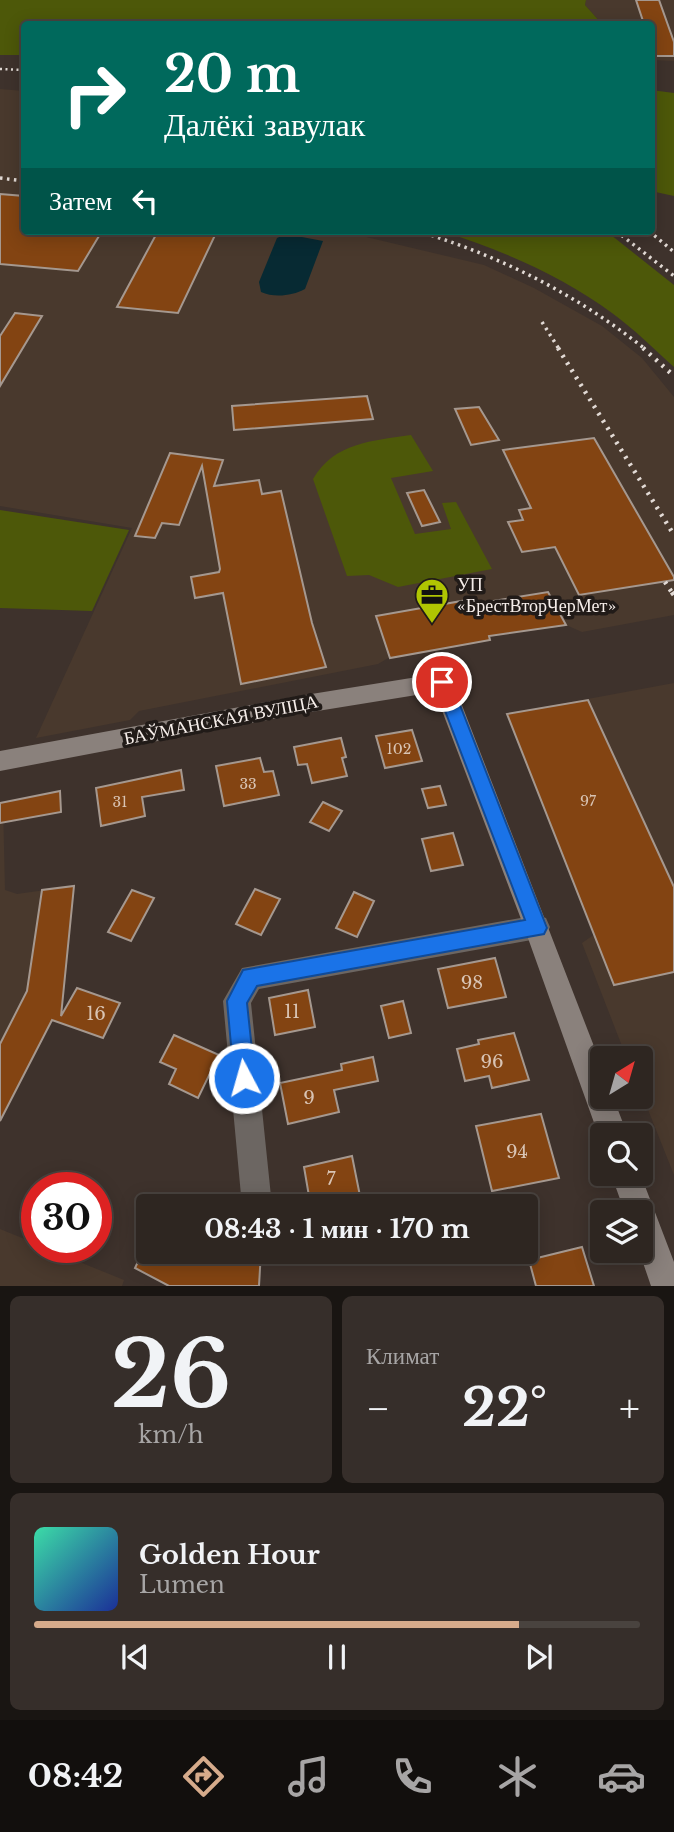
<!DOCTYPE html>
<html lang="ru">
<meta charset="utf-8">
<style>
body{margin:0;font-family:"Libre Baskerville",serif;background:#362e2a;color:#f1f3f6;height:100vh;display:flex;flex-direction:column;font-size:26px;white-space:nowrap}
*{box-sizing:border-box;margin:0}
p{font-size:23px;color:#a7a5a5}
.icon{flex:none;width:38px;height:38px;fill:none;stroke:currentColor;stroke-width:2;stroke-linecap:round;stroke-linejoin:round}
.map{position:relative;height:1286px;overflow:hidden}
.drawer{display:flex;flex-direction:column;gap:10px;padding:10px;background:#191512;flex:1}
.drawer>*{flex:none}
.hud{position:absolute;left:21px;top:21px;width:634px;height:214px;border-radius:7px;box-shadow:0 4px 18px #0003,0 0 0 2px #49433f;background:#00695c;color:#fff;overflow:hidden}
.needle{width:46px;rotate:37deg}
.controls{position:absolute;left:590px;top:1046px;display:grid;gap:14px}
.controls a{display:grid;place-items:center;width:63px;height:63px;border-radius:7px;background:#2e2621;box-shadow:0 4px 18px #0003,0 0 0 2px #49433f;font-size:35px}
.speed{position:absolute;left:21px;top:1172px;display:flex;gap:14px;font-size:35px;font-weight:700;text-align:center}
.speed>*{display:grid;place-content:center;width:91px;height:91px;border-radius:50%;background:#2e2621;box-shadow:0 4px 18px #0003,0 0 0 2px #49433f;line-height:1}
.speed .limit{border:10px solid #d22;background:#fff;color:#111}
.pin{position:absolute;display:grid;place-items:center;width:60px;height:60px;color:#fff;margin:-30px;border:4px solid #fff;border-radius:50%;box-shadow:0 2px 7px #0007}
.me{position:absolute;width:77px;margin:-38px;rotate:354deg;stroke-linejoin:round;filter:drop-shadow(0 0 5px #0008)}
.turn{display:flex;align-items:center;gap:24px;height:147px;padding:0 28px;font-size:32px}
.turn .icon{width:91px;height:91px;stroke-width:2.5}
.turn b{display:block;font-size:49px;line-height:60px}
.then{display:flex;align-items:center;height:66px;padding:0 28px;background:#0003;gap:14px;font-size:26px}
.big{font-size:52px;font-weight:800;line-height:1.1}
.drawer .card{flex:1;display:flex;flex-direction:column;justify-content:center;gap:10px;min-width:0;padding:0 24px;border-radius:10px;background:#362e2a}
.drawer .dial{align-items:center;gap:0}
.dial b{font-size:91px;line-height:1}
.song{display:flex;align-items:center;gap:21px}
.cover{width:84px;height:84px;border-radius:10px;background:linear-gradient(135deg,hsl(160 70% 55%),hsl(230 70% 35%))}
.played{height:7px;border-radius:4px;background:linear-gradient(90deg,#d6ab8b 80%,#49433f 80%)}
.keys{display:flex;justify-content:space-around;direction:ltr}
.heat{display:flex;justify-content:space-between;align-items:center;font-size:38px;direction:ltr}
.drawer .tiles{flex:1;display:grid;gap:10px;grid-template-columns:1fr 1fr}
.card:last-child{grid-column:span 2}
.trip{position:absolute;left:136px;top:1194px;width:402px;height:70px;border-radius:7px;background:#2e2621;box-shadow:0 4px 18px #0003,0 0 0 2px #49433f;font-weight:800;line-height:70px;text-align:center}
.tab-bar{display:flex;height:112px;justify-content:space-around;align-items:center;background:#120f0d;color:#a7a5a5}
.tab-bar .icon{width:49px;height:49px}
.tab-bar .current{color:#d6ab8b}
.tab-bar b{font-size:32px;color:#f1f3f6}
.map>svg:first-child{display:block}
</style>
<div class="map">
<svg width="674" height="1286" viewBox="0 0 674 1286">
<rect width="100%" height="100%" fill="#3e322c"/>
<g fill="#49392d">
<path d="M586 0H674V61L651 60V24H602L585 5Z"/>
<path d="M0 89 24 91V231H341L484 265 534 288 602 326 642 358 674 397V615L582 632 566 625 489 634 490 640 390 657 378 664 139 711 130 720 36 738 132 528 0 506Z"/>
<path d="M674 683V1175L641 1092 640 1059H627L582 943 595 934 507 714Z"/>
<path d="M0 803H3L5 890 17 894 74 886 63 996 0 1121Z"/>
<path d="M0 1229 37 1244V1248H45L124 1280 122 1286H0Z"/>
</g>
<g fill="#4d5809">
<path d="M0 0H586L585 5 602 24H24V55H0Z"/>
<path d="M651 90 674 93V196L651 191Z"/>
<path d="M441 231H606L674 285V367C654 349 634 329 612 313 562 276 500 249 441 231Z"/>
<path d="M411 435 433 471 391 478 415 534 451 529 442 503 456 502 492 569 398 587 369 575 347 576 313 479C335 442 372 441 411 435Z"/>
<path d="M0 510 129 530 92 611 0 608Z"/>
</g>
<path fill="#072a33" d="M286 234 323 241 305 289C292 296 274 298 261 292L259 282 277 238Z"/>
<g fill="#834412" stroke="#a5988f" stroke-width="2">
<path d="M636 0H659L674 42V56H654L651 45V24H644Z"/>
<path d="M0 194 24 196V231H102L78 271 0 264Z"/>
<path d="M158 231H217L178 313 117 307Z"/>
<path d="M15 313 42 316 0 386V336Z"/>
<path d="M367 396 373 419 234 430 232 406Z"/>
<path d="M479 407 499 440 471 445 455 409Z"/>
<path d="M594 438 674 577V580L579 595 555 547 522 552 508 522 523 520 519 510 531 508 503 450Z"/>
<path d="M170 453 223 460 214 486 259 480 262 494 281 491 312 623 326 667 241 684 223 593 195 598 191 577 219 572 220 569 202 466 179 525 162 523 155 538 135 536Z"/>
<path d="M424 490 440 522 422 526 407 493Z"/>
<path d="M548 592 566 625 489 636 490 640 390 658 376 616 473 599 475 604Z"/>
<path d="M588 700 674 887V972L614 985 507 714Z"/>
<path d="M412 730 422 761 385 768 376 736Z"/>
<path d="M341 738 346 757 342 758 347 776 312 783 307 764 298 765 294 747Z"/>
<path d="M260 758 264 772 273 771 279 795 224 806 216 766Z"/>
<path d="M181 770 184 790 142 797 145 816 101 826 96 788Z"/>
<path d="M440 786 446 805 428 808 422 789Z"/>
<path d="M60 791 61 812 0 823V803Z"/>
<path d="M323 802 342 811 329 831 310 822Z"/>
<path d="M453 833 463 865 431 871 422 839Z"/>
<path d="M74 886 61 1016 77 988 120 1003 103 1038 52 1020 0 1121V1044L27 991 42 890Z"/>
<path d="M255 889 280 899 261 935 236 924Z"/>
<path d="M132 890 154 898 131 941 108 932Z"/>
<path d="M354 892 374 901 357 937 336 928Z"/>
<path d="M495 958 506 997 448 1008 438 969Z"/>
<path d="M308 990 315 1027 275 1035 269 998Z"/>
<path d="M403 1001 411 1033 389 1038 381 1006Z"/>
<path d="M514 1033 529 1080 492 1088 489 1076 465 1081 457 1049 479 1044 478 1040Z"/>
<path d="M174 1035 219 1055 198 1098 169 1084 176 1069 160 1062Z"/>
<path d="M373 1057 378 1081 334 1090 339 1112 288 1124 280 1083 342 1070 341 1064Z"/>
<path d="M541 1114 559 1178 492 1191 476 1126Z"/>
<path d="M352 1156 362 1206H342L341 1196 310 1202 304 1167Z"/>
<path d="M582 1247 594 1286H536L529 1260Z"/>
<path d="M143 1251H261L259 1286H169L135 1268Z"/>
</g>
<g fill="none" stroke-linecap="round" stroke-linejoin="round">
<path fill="#6c6662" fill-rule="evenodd" d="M537 915 546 918 550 927 546 936 537 939 259 989 251 1003 272 1206H242L223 1001 242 968Z"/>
<g fill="#8a817c" fill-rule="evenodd">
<path d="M442 673 450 676 453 682 602 1067V1097H613L628 1136H602V1145L524 927 435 692 299 714 0 771V751L299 696Z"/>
<path d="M640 1173 674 1262V1286H651L639 1251 640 1213H625L611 1174Z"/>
</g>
<path stroke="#e2dad5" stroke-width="2.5" stroke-dasharray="2 3.5" stroke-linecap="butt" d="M0 69 24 70"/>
<g stroke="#e2dad5" stroke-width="3.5" stroke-dasharray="2.5 4.5" stroke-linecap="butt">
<path d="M0 178 24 181"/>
<path d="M418 231C502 257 576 294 645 349"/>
<path d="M616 231 674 276"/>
<path d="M649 231 674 252"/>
<path d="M542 322 559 349"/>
</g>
<g stroke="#e2dad5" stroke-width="4.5" stroke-dasharray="2.5 6" stroke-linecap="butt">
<path d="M558 348 674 535"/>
<path d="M643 348 674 376"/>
<path d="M665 582 673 594"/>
</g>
<path stroke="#e2dad5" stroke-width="5" stroke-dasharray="3.5 8" stroke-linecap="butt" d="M672 592 674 595"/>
</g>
<path fill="#1a73e8" stroke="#114b97" stroke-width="2" d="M442 676 448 678 451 682 547 928 544 934 257 986 247 1003 255 1078 252 1085 244 1089 237 1085 234 1078 227 1001 243 970 525 920 434 682 437 678Z"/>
<defs>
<symbol id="office-pin" viewBox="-11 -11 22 30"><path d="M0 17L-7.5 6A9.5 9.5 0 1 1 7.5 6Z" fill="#b0c502" stroke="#211b18"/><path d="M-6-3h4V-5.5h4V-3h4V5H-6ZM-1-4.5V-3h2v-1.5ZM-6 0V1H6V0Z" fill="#111"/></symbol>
</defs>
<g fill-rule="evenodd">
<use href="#office-pin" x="413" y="576" width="38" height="52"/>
</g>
<g text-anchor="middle" stroke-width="7" stroke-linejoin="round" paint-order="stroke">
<g font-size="14" fill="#d9c4b4">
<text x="399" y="754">102</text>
<text x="248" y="789">33</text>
<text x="588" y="806">97</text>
<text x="120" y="807">31</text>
</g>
<g font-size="18" fill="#f6eeea" stroke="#211b18" text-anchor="start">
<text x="457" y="591">УП<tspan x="457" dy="21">«БрестВторЧерМет»</tspan></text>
</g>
<g font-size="18" fill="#f6eeea" stroke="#211b18">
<text transform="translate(221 720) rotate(-11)" y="6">БАЎМАНСКАЯ ВУЛІЦА</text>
</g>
<g font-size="18" fill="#d9c4b4">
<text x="472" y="989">98</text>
<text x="292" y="1018">11</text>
<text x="96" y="1020">16</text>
<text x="492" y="1068">96</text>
<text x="309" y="1104">9</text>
<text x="517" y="1158">94</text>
<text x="331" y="1185">7</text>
</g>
</g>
</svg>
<div class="controls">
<a><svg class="needle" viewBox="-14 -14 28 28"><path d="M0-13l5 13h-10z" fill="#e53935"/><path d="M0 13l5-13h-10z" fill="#a7a5a5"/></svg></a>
<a><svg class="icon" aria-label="search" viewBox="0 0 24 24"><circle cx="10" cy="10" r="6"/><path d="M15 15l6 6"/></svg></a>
<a><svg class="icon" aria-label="layers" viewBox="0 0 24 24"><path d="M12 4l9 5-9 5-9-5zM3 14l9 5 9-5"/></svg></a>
</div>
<div class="speed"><div class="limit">30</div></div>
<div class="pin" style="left:442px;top:682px;background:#d93025"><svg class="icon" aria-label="arrive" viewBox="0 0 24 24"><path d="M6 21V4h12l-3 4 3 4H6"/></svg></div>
<svg class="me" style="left:244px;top:1078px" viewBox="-20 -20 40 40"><circle r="17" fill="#1a73e8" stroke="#fff" stroke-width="3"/><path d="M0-11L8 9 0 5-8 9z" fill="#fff"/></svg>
<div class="trip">08:43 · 1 мин · 170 m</div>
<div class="hud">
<div class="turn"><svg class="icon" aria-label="right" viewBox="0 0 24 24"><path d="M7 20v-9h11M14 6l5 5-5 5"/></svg><div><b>20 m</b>Далёкі завулак</div></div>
<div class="then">Затем<svg class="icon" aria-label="left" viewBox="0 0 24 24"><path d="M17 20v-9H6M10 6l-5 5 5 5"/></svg></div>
</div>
</div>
<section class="drawer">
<div class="tiles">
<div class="card dial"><b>26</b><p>km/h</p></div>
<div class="card"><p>Климат</p>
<div class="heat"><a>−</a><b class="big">22°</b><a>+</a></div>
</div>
<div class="card">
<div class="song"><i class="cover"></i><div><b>Golden Hour</b><p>Lumen</p></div></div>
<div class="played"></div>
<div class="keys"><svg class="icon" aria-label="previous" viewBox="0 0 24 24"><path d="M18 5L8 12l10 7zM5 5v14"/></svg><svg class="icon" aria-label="pause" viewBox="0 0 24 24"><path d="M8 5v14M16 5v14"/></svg><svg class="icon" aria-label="next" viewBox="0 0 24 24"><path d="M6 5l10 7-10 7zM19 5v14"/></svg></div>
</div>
</div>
</section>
<nav class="tab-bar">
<b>08:42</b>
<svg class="icon current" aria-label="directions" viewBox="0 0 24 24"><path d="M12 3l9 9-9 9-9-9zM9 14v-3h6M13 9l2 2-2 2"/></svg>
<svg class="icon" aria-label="music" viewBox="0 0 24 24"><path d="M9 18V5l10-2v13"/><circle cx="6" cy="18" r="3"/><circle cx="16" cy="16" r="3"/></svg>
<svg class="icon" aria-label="phone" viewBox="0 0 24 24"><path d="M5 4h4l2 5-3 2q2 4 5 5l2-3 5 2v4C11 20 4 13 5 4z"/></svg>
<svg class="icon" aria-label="climate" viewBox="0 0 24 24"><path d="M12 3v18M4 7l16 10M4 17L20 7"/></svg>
<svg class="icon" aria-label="car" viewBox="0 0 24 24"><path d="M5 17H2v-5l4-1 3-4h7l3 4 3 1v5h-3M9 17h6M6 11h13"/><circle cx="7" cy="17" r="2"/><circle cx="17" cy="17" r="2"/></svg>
</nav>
